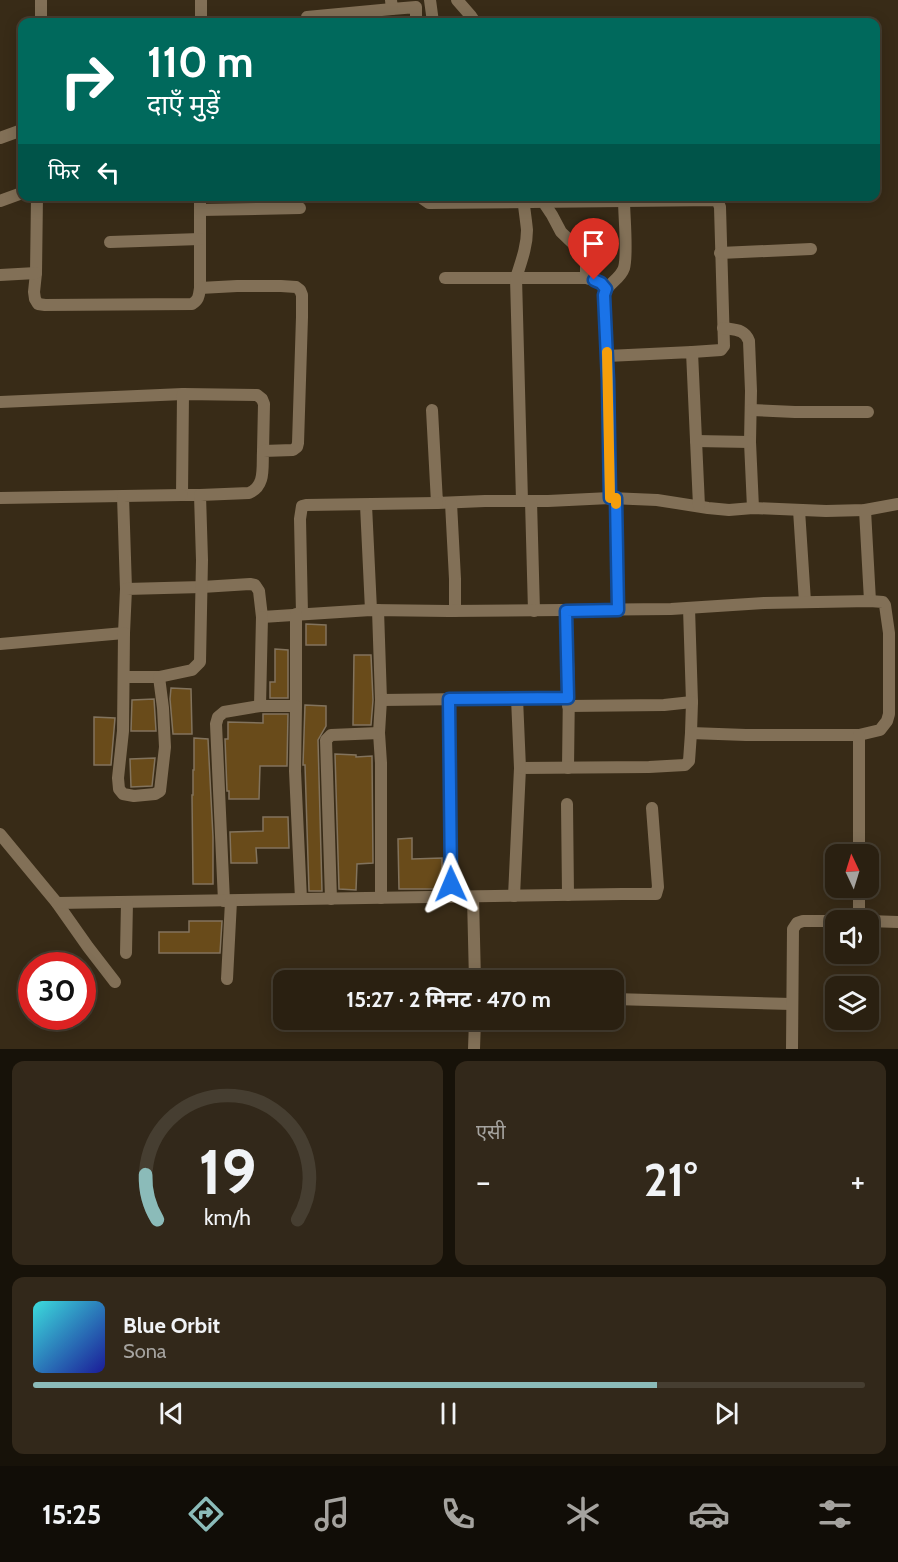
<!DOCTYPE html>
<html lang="hi">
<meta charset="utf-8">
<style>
body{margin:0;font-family:Cabin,"Noto Sans Devanagari",sans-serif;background:#32281a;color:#f1f3f6;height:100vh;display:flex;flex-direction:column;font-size:22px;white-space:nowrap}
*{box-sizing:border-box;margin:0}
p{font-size:20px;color:#a5a39f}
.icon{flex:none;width:33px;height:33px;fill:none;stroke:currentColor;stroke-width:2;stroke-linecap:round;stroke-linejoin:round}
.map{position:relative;height:1049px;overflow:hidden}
.sheet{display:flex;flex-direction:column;gap:12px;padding:12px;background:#171209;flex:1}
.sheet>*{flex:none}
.hud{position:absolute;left:18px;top:18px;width:862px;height:183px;border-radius:12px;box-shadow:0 3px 15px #0003,0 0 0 2px #463e31;background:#00695c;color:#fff;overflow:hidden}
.needle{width:39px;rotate:356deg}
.tools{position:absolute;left:825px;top:844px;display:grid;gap:12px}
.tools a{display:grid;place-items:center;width:54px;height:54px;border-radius:12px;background:#2a2011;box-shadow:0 3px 15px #0003,0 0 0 2px #463e31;font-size:30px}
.speed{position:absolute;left:18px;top:952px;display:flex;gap:12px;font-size:30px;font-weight:700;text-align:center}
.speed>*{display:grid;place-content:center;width:78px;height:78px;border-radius:50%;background:#2a2011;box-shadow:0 3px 15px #0003,0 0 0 2px #463e31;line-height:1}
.speed .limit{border:9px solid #d22;background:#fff;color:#111}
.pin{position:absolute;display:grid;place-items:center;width:51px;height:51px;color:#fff;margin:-62px -26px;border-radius:50% 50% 50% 0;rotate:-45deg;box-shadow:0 0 6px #0007}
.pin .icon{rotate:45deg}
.me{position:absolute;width:66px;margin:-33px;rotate:359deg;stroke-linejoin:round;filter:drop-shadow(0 0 4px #0008)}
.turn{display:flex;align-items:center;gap:21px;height:126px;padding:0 30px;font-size:27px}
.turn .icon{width:78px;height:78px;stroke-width:2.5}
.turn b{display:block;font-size:42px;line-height:51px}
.then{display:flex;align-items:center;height:57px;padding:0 30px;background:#0003;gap:12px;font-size:22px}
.big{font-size:45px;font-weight:700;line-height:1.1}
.sheet .card{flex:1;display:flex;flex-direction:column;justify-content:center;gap:9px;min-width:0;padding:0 21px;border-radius:12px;background:#32281a}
.sheet .dial{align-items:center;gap:0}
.dial svg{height:156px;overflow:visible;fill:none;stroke:#463e31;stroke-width:7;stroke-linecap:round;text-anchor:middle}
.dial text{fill:#f1f3f6;stroke:none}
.song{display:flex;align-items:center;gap:18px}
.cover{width:72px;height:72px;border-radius:9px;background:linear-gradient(135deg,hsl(180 70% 55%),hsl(240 70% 35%))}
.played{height:6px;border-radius:3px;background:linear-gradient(90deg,#8bbbb9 75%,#463e31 75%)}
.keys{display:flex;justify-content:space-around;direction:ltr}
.heat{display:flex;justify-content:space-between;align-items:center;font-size:33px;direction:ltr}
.sheet .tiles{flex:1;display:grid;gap:12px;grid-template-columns:1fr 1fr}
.card:last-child{grid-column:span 2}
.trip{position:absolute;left:273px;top:970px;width:351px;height:60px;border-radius:12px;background:#2a2011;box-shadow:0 3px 15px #0003,0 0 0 2px #463e31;font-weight:700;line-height:60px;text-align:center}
.tab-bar{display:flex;height:96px;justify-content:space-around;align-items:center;background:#110d07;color:#a5a39f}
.tab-bar .icon{width:42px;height:42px}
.tab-bar .on{color:#8bbbb9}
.tab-bar b{font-size:27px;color:#f1f3f6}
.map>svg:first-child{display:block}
</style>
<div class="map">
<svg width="898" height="1049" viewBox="0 0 898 1049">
<rect width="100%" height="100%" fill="#382b17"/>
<g fill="#694b1a" stroke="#82735d" stroke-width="1.5">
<path d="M306 624 326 625V645H306Z"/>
<path d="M275 649 288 650V698H270V682H275Z"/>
<path d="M354 655H371L373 700 371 725H353Z"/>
<path d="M171 688 191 689 192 734H173L170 699Z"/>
<path d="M154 699 156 731H131L132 700Z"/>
<path d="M305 705 326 706V726L318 740 322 891H309L305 765H303Z"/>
<path d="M263 714H288L287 766H260L259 799H229V791H227L225 739H228V722L263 723Z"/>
<path d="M94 717 115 718 111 765H94Z"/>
<path d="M194 738 208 739 213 837V884H193L192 795H193V770H194Z"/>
<path d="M335 754 356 755V757L372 756 373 863 357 864 356 890 339 889Z"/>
<path d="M155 758 152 786 131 787 130 759Z"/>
<path d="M263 817H288L289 848H256L257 863H231L230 832 263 831Z"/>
<path d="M412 838V859L442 858V889H399L398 839Z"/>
<path d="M189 921H222L220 953H159V932H189Z"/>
</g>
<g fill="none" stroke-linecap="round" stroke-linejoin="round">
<g stroke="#827057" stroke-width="12">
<path d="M201 0V22"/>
<path d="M391 0 392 9 416 7V22"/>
<path d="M430 0 433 22"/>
<path d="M457 0 471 16 475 22"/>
<path d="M41 22V0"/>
<path d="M307 22V17L392 9"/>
<path d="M0 138 22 130"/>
<path d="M37 196 36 273 34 292 35 299 38 304 45 305 192 304C199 300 199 295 200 288V196"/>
<path d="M419 196 429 203 717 200 720 207 724 346 721 350 692 352"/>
<path d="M542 200 552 215 561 232 583 253 586 262V278L597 281 606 289"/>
<path d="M0 201 22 193"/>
<path d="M200 210 300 208"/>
<path d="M110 242 200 239"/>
<path d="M720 253 811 249"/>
<path d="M0 275 36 273"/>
<path d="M445 278H586"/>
<path d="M723 328C735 330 745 329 749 341L751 391 750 442 753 508"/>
<path d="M607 356 604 295C607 283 620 280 624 268 628 254 624 216 624 200"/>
<path d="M0 402 183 394"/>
<path d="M432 410 437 503 485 501H548L610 498 657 500 708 508 729 510 753 508 826 511 865 510 898 504"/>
<path d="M751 410 795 412H868"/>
<path d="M696 441 750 442"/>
<path d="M200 495H182L183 394 257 395 262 399 264 404 263 451"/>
<path d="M0 498 123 496"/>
<path d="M610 498 607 356 692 352 699 506"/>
<path d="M616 498 619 610"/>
<path d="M522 501 516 278C521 262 527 247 527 230 526 219 524 208 523 196"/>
<path d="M531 501 534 611"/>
<path d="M451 503 455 579V611"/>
<path d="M366 505 371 610"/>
<path d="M799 510 805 602"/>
<path d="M865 510 870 601"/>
<path d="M126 589 123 496 182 495"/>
<path d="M689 608 692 702 691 733"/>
<path d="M378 610 381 700 568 698"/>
<path d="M566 611 569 686 568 768"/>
<path d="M302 614 300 519 302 506 306 505 437 503"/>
<path d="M0 644 124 633 126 589 202 587 250 584 255 585 259 591 262 617 371 610 449 611 671 609 764 603 870 601 883 602 885 605 889 633V714L887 721 880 730 859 735H746L691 733 689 761 685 765 649 767 520 768 514 896"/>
<path d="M124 677H159L163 708 165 747 160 791 155 794 134 796 123 794 119 789 118 778 123 731 124 633"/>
<path d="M159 677 192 670 200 662 202 560 200 495 249 493C266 486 262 467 263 451L293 450 297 447 298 443 302 317V295L300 290 296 287 281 286H237L200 288"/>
<path d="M517 698 520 768"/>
<path d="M449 699 451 897"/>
<path d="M381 700 379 733 381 763V898"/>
<path d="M260 706 262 617"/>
<path d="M296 706V614"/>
<path d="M568 706 664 705 692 702"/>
<path d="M859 735V855"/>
<path d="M567 804 568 895"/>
<path d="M0 834 57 903 88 947 115 982"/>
<path d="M859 888V921"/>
<path d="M473 897 475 981"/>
<path d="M331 899 326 740 331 735 379 733"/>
<path d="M224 901 216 724 218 717 224 712 260 706H296L295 771 301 899"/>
<path d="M57 903 622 894H656L658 887 652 808"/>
<path d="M868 921 898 922"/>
<path d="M126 953 127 902"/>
<path d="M227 979 231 901"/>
<path d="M614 999 792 1004"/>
<path d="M474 1049 475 1020"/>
<path d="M792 1049 793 929 797 923 803 921H852"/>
</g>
</g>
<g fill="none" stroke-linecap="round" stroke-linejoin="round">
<defs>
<path id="route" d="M451 884 449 699 568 698 566 611 618 610 616 498H610L608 381 604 295 606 289 601 283 594 280"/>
</defs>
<use href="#route" stroke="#114b97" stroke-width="15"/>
<use href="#route" stroke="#1a73e8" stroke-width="10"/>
<path stroke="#f59e0b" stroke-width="10" d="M607 352 610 498H616V504"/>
</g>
</svg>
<div class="tools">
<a><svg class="needle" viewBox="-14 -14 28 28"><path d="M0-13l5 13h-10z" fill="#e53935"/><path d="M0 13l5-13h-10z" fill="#a5a39f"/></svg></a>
<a><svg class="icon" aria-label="sound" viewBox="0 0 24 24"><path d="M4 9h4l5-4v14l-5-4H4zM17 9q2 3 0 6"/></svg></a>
<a><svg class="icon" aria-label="layers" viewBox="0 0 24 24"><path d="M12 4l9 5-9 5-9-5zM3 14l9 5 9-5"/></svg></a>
</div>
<div class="speed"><div class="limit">30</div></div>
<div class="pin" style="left:594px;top:280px;background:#d93025"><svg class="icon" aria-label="arrive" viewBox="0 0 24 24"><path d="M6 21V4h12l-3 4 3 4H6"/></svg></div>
<svg class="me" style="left:451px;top:884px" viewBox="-20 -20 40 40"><path d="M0-17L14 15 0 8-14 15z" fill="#1a73e8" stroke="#fff" stroke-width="4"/></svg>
<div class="trip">15:27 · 2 मिनट · 470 m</div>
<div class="hud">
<div class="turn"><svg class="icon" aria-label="right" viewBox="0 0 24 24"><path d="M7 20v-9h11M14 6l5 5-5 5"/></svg><div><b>110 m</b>दाएँ मुड़ें</div></div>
<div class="then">फिर<svg class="icon" aria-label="left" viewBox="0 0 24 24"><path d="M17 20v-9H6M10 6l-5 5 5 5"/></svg></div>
</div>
</div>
<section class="sheet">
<div class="tiles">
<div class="card dial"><svg viewBox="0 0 100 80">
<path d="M14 69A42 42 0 1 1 86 69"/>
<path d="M14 69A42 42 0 0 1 8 46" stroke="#8bbbb9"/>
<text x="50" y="56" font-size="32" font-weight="700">19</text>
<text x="50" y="72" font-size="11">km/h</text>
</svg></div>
<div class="card"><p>एसी</p>
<div class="heat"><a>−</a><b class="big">21°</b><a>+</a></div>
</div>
<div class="card">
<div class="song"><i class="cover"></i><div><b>Blue Orbit</b><p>Sona</p></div></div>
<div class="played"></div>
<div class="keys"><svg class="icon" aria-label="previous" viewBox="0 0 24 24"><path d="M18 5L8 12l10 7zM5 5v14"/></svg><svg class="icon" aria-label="pause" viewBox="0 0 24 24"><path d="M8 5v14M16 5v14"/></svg><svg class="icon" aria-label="next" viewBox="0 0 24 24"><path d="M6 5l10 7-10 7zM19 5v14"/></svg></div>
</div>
</div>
</section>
<nav class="tab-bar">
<b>15:25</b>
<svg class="icon on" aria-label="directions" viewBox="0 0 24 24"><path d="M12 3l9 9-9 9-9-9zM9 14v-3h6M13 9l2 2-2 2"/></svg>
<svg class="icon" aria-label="music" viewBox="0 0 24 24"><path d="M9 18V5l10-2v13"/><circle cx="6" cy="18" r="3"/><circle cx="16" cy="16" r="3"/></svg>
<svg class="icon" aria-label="phone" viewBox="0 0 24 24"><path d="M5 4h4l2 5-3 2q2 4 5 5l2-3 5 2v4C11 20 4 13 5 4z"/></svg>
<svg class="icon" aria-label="climate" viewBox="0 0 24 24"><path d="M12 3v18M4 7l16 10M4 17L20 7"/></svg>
<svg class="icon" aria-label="car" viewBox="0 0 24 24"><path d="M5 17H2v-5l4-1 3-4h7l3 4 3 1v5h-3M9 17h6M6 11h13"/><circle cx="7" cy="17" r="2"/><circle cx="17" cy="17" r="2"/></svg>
<svg class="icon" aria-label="filters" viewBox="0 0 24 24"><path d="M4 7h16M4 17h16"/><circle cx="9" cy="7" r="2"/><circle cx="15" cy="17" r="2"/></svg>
</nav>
